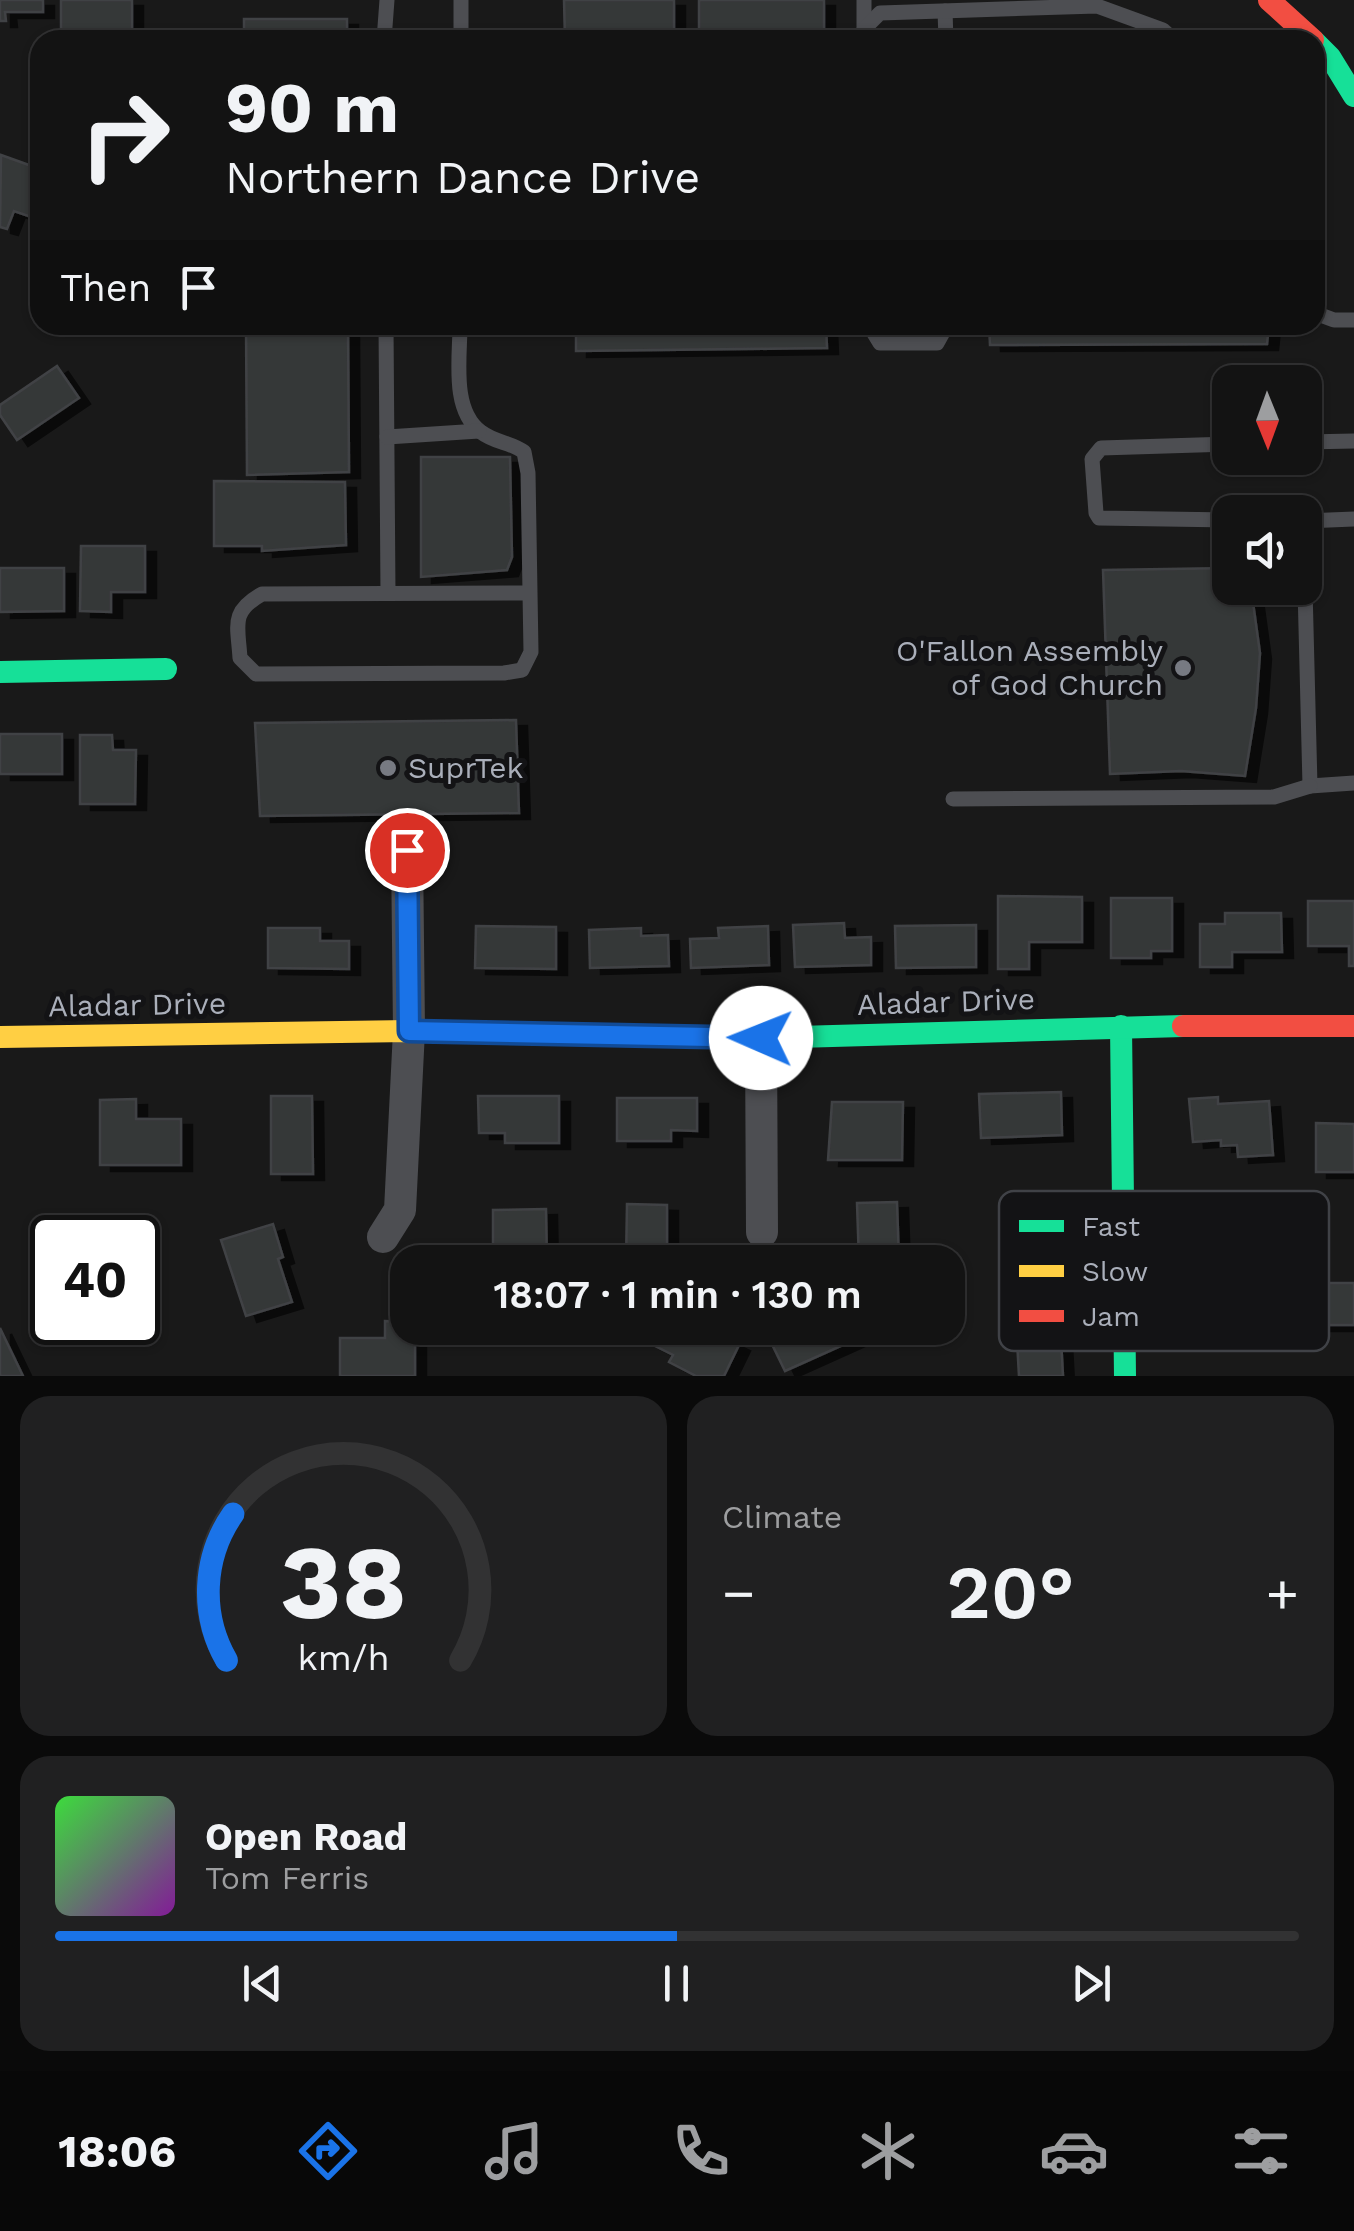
<!DOCTYPE html>
<meta charset="utf-8">
<style>
body{margin:0;font-family:"Work Sans",sans-serif;background:#202021;color:#f1f3f6;height:100vh;display:flex;flex-direction:column;font-size:38px;white-space:nowrap}
*{box-sizing:border-box;margin:0}
p{font-size:32px;color:#9d9ea0}
.icon{flex:none;width:55px;height:55px;fill:none;stroke:currentColor;stroke-width:2;stroke-linecap:round;stroke-linejoin:round}
.map{position:relative;height:1376px;overflow:hidden}
.drawer{display:flex;flex-direction:column;gap:20px;padding:20px;background:#0a0a0a;flex:1}
.drawer>*{flex:none}
.guide{position:absolute;left:30px;top:30px;width:1295px;height:305px;border-radius:30px;box-shadow:0 2px 8px #0004,0 0 0 2px #323233;background:#131313;color:#f1f3f6;overflow:hidden}
.needle{width:65px;rotate:179deg}
.tools{position:absolute;left:1212px;top:365px;display:grid;gap:20px}
.tools a{display:grid;place-items:center;width:110px;height:110px;border-radius:20px;background:#131313;box-shadow:0 2px 8px #0004,0 0 0 2px #323233;font-size:50px}
.speed{position:absolute;left:30px;top:1215px;display:flex;gap:20px;font-size:50px;font-weight:700;text-align:center}
.speed>*{display:grid;place-content:center;width:130px;height:130px;border-radius:50%;background:#131313;box-shadow:0 2px 8px #0004,0 0 0 2px #323233;line-height:1}
.speed .limit{border:5px solid #111;border-radius:15px;background:#fff;color:#111}
.pin{position:absolute;display:grid;place-items:center;width:85px;height:85px;color:#fff;margin:-42px;border:5px solid #fff;border-radius:50%;box-shadow:0 2px 10px #0007}
.me{position:absolute;width:110px;margin:-55px;rotate:271deg;stroke-linejoin:round;filter:drop-shadow(0 0 8px #0008)}
.turn{display:flex;align-items:center;gap:35px;height:210px;padding:0 30px;font-size:45px}
.turn .icon{width:130px;height:130px;stroke-width:2.5}
.turn b{display:block;font-size:70px;line-height:85px}
.then{display:flex;align-items:center;height:95px;padding:0 30px;background:#0003;gap:20px;font-size:38px}
.big{font-size:75px;font-weight:600;line-height:1.1}
.drawer .widget{flex:1;display:flex;flex-direction:column;justify-content:center;gap:15px;min-width:0;padding:0 35px;border-radius:30px;background:#202021}
.drawer .dial{align-items:center;gap:0}
.dial svg{height:260px;overflow:visible;fill:none;stroke:#323233;stroke-width:7;stroke-linecap:round;text-anchor:middle}
.dial text{fill:#f1f3f6;stroke:none}
.song{display:flex;align-items:center;gap:30px}
.cover{width:120px;height:120px;border-radius:15px;background:linear-gradient(135deg,hsl(120 70% 55%),hsl(290 70% 35%))}
.played{height:10px;border-radius:5px;background:linear-gradient(90deg,#1a73e8 50%,#323233 50%)}
.keys{display:flex;justify-content:space-around;direction:ltr}
.heat{display:flex;justify-content:space-between;align-items:center;font-size:55px;direction:ltr}
.drawer .tiles{flex:1;display:grid;gap:20px;grid-template-columns:1fr 1fr}
.widget:last-child{grid-column:span 2}
.trip{position:absolute;left:390px;top:1245px;width:575px;height:100px;border-radius:30px;background:#131313;box-shadow:0 2px 8px #0004,0 0 0 2px #323233;font-weight:600;line-height:100px;text-align:center}
.dock{display:flex;height:160px;justify-content:space-around;align-items:center;background:#080808;color:#9d9ea0}
.dock .icon{width:70px;height:70px}
.dock .selected{color:#1a73e8}
.dock b{font-size:45px;color:#f1f3f6}
.map>svg:first-child{display:block}
</style>
<div class="map">
<svg width="1354" height="1376" viewBox="0 0 1354 1376">
<defs>
<filter id="shadow"><feDropShadow dx="11" dy="6" stdDeviation="0" flood-color="#0009"/></filter>
</defs>
<rect width="100%" height="100%" fill="#191919"/>
<g fill="#363739" stroke="#414245" stroke-width="2.5" filter="url(#shadow)">
<path d="M0 0H43V12H5L6 21H0Z"/>
<rect x="61" y="0" width="71" height="40"/>
<path d="M564 0H674V40H565Z"/>
<rect x="699" y="0" width="125" height="40"/>
<rect x="244" y="19" width="103" height="21"/>
<path d="M1 155 40 169V220L14 211 7 229 0 227Z"/>
<path d="M246 325H348L349 472 247 475Z"/>
<path d="M576 325H826L827 348 576 351Z"/>
<path d="M989 325H1269L1267 344 990 345Z"/>
<path d="M57 366 79 398 17 440 0 415V405Z"/>
<path d="M421 457H510L512 557 507 570 421 577Z"/>
<path d="M214 481 345 482 346 545 262 551V546H214Z"/>
<path d="M81 546H145V592H111V612L80 611Z"/>
<path d="M0 568H64V611L0 612Z"/>
<path d="M1230 568V588H1251L1260 653 1256 708 1245 776 1181 771 1110 774 1103 570Z"/>
<path d="M516 720 519 813 260 816 255 723Z"/>
<rect x="0" y="734" width="62" height="40"/>
<path d="M80 735H112L113 750H136L135 804H80Z"/>
<path d="M998 896 1082 897V942H1029V969H998Z"/>
<path d="M1111 898H1172V951H1151V958H1111Z"/>
<path d="M1308 901H1354V966H1349V946H1308Z"/>
<path d="M1225 913H1281L1282 952H1232V967H1200V924H1225Z"/>
<path d="M844 923 845 938 871 937V965L795 967 793 925Z"/>
<path d="M976 925V967L896 968 895 926Z"/>
<path d="M476 926 556 927V969L475 968Z"/>
<path d="M768 926 769 965 691 968 690 939 719 938 718 928Z"/>
<path d="M268 928H320V941H349V969L268 968Z"/>
<path d="M641 928V936L668 935 669 966 590 968 589 930Z"/>
<path d="M1061 1092 1062 1135 981 1138 979 1094Z"/>
<path d="M271 1096H312L313 1174H271Z"/>
<path d="M478 1096H559V1143H505V1133H479Z"/>
<path d="M1218 1097V1104L1269 1101 1273 1155 1238 1157 1237 1145 1221 1146V1140L1193 1142 1189 1099Z"/>
<path d="M617 1098H697V1131L671 1130V1141H617Z"/>
<path d="M136 1099V1119H181V1165H100V1100Z"/>
<path d="M832 1102H903L902 1160H828Z"/>
<path d="M1316 1123 1354 1124V1172H1316Z"/>
<path d="M897 1202 899 1262H859L857 1203Z"/>
<path d="M627 1204 667 1205V1262H626Z"/>
<path d="M546 1209 547 1262H474V1257H493V1210Z"/>
<path d="M273 1224 283 1257 278 1259 292 1302 246 1316 221 1240Z"/>
<rect x="1289" y="1283" width="65" height="42"/>
<path d="M385 1321 408 1322V1328H415V1376H340V1338H385Z"/>
<path d="M0 1328 23 1376H0Z"/>
<path d="M657 1328H703L739 1345 724 1376H696L669 1362 673 1355 649 1343Z"/>
<path d="M780 1328H856L861 1337 785 1371 767 1334Z"/>
<path d="M1061 1339 1063 1376H1019L1017 1341Z"/>
</g>
<g fill="none" stroke-linecap="round" stroke-linejoin="round">
<g stroke="#4d4e52" stroke-width="15">
<path d="M864 0V29"/>
<path d="M945 11 946 40"/>
<path d="M384 40 387 0"/>
<path d="M461 40V0"/>
<path d="M864 40V29L880 13 1097 6 1163 30 1174 40"/>
<path d="M1315 313 1334 320H1354"/>
<path d="M386 325 388 593"/>
<path d="M460 325C460 358 451 410 481 432 495 443 511 442 524 452L528 473 531 652 522 670 504 673 256 674 240 658C238 625 230 612 262 594L530 593"/>
<path d="M869 325 880 343H937L947 325"/>
<path d="M387 437 479 431"/>
<path d="M1305 442 1354 441"/>
<path d="M1230 444 1101 448 1092 459 1096 513 1099 518 1230 520"/>
<path d="M1305 521 1354 519"/>
<path d="M1305 588 1310 786 1354 783"/>
<path d="M953 799 1274 797 1310 786"/>
</g>
<g stroke="#4d4e52" stroke-width="32">
<path d="M761 1038 762 1232"/>
<path d="M383 1237 400 1210 409 1031 407 850"/>
</g>
<g stroke="#16e098" stroke-width="22">
<path d="M1315 42 1330 57 1354 96"/>
<path d="M0 672 166 669"/>
<path d="M1121 1026 1125 1376"/>
<path d="M565 1034 761 1038 1183 1026"/>
</g>
<path stroke="#ffcf43" stroke-width="22" d="M0 1037 409 1031 565 1034"/>
<g stroke="#f24e42" stroke-width="22">
<path d="M1269 0 1313 40"/>
<path d="M1183 1026H1354"/>
</g>
</g>
<g fill="none" stroke-linecap="round" stroke-linejoin="round">
<defs>
<path id="route" d="M407 850 409 1031 761 1038"/>
</defs>
<use href="#route" stroke="#114b97" stroke-width="25"/>
<use href="#route" stroke="#1a73e8" stroke-width="18"/>
</g>
<g fill="#777a82" stroke="#131315" stroke-width="4">
<circle cx="1183" cy="668" r="10"/>
<circle cx="388" cy="768" r="10"/>
</g>
<g text-anchor="middle" stroke-width="10" stroke-linejoin="round" paint-order="stroke">
<g font-size="30" fill="#aaafba" stroke="#131315" text-anchor="end">
<text x="1163" y="661">O'Fallon Assembly<tspan x="1163" dy="34">of God Church</tspan></text>
<text x="408" y="778" text-anchor="start">SuprTek</text>
</g>
<g font-size="30" fill="#aaafba" stroke="#131315">
<text transform="translate(946 1002) rotate(-2)" y="10">Aladar Drive</text>
<text transform="translate(137 1005) rotate(-1)" y="10">Aladar Drive</text>
</g>
</g>
<rect x="999" y="1191" width="330" height="160" rx="15" fill="#131315" stroke="#404247" stroke-width="2.5"/>
<rect x="1019" y="1220" width="45" height="12" fill="#16e098"/>
<rect x="1019" y="1265" width="45" height="12" fill="#ffcf43"/>
<rect x="1019" y="1310" width="45" height="12" fill="#f24e42"/>
<g font-size="28" fill="#aaafba">
<text x="1082" y="1236">Fast</text>
<text x="1082" y="1281">Slow</text>
<text x="1082" y="1326">Jam</text>
</g>
</svg>
<div class="tools">
<a><svg class="needle" viewBox="-14 -14 28 28"><path d="M0-13l5 13h-10z" fill="#e53935"/><path d="M0 13l5-13h-10z" fill="#9d9ea0"/></svg></a>
<a><svg class="icon" aria-label="sound" viewBox="0 0 24 24"><path d="M4 9h4l5-4v14l-5-4H4zM17 9q2 3 0 6"/></svg></a>
</div>
<div class="speed"><div class="limit">40</div></div>
<div class="pin" style="left:407px;top:850px;background:#d93025"><svg class="icon" aria-label="arrive" viewBox="0 0 24 24"><path d="M6 21V4h12l-3 4 3 4H6"/></svg></div>
<svg class="me" style="left:761px;top:1038px" viewBox="-20 -20 40 40"><circle r="19" fill="#fff"/><path d="M0-13L10 11 0 6-10 11z" fill="#1a73e8"/></svg>
<div class="trip">18:07 · 1 min · 130 m</div>
<div class="guide">
<div class="turn"><svg class="icon" aria-label="right" viewBox="0 0 24 24"><path d="M7 20v-9h11M14 6l5 5-5 5"/></svg><div><b>90 m</b>Northern Dance Drive</div></div>
<div class="then">Then<svg class="icon" aria-label="arrive" viewBox="0 0 24 24"><path d="M6 21V4h12l-3 4 3 4H6"/></svg></div>
</div>
</div>
<section class="drawer">
<div class="tiles">
<div class="widget dial"><svg viewBox="0 0 100 80">
<path d="M14 69A42 42 0 1 1 86 69"/>
<path d="M14 69A42 42 0 0 1 16 24" stroke="#1a73e8"/>
<text x="50" y="56" font-size="32" font-weight="700">38</text>
<text x="50" y="72" font-size="11">km/h</text>
</svg></div>
<div class="widget"><p>Climate</p>
<div class="heat"><a>−</a><b class="big">20°</b><a>+</a></div>
</div>
<div class="widget">
<div class="song"><i class="cover"></i><div><b>Open Road</b><p>Tom Ferris</p></div></div>
<div class="played"></div>
<div class="keys"><svg class="icon" aria-label="previous" viewBox="0 0 24 24"><path d="M18 5L8 12l10 7zM5 5v14"/></svg><svg class="icon" aria-label="pause" viewBox="0 0 24 24"><path d="M8 5v14M16 5v14"/></svg><svg class="icon" aria-label="next" viewBox="0 0 24 24"><path d="M6 5l10 7-10 7zM19 5v14"/></svg></div>
</div>
</div>
</section>
<nav class="dock">
<b>18:06</b>
<svg class="icon selected" aria-label="directions" viewBox="0 0 24 24"><path d="M12 3l9 9-9 9-9-9zM9 14v-3h6M13 9l2 2-2 2"/></svg>
<svg class="icon" aria-label="music" viewBox="0 0 24 24"><path d="M9 18V5l10-2v13"/><circle cx="6" cy="18" r="3"/><circle cx="16" cy="16" r="3"/></svg>
<svg class="icon" aria-label="phone" viewBox="0 0 24 24"><path d="M5 4h4l2 5-3 2q2 4 5 5l2-3 5 2v4C11 20 4 13 5 4z"/></svg>
<svg class="icon" aria-label="climate" viewBox="0 0 24 24"><path d="M12 3v18M4 7l16 10M4 17L20 7"/></svg>
<svg class="icon" aria-label="car" viewBox="0 0 24 24"><path d="M5 17H2v-5l4-1 3-4h7l3 4 3 1v5h-3M9 17h6M6 11h13"/><circle cx="7" cy="17" r="2"/><circle cx="17" cy="17" r="2"/></svg>
<svg class="icon" aria-label="filters" viewBox="0 0 24 24"><path d="M4 7h16M4 17h16"/><circle cx="9" cy="7" r="2"/><circle cx="15" cy="17" r="2"/></svg>
</nav>
